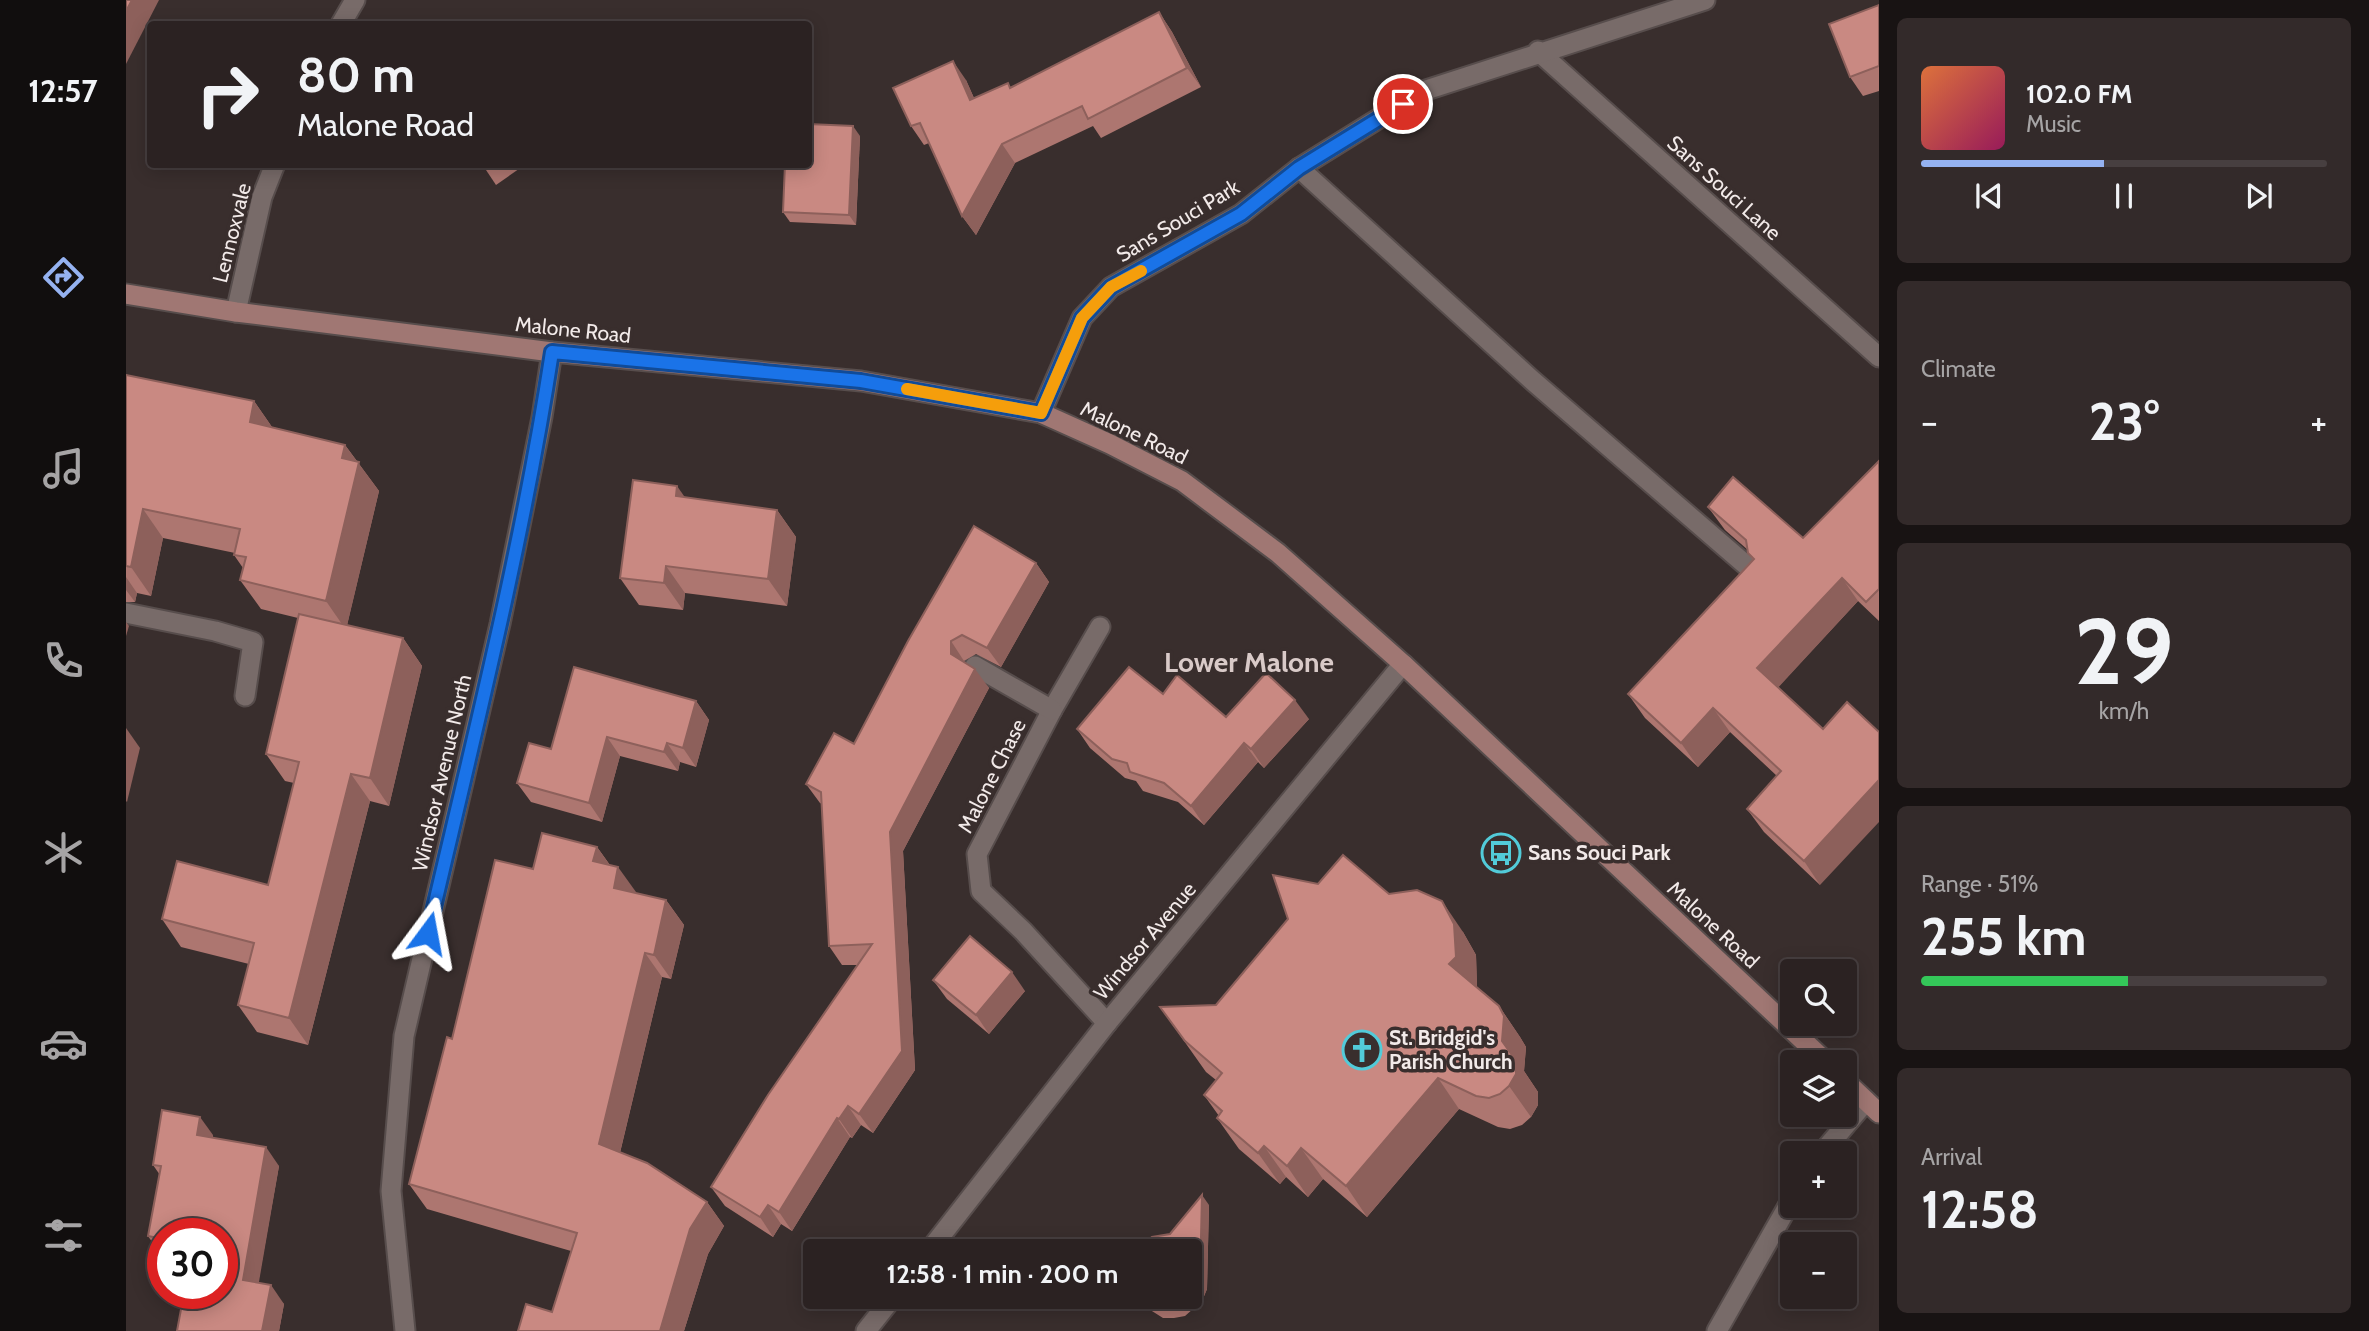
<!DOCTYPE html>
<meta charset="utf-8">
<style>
body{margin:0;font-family:Cabin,sans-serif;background:#332a2a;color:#f1f3f6;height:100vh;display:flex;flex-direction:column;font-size:26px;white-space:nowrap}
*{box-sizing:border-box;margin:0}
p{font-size:23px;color:#a6a4a5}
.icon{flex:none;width:38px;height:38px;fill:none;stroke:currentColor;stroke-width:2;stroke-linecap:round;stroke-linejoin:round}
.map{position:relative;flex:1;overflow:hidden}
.side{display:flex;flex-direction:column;gap:18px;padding:18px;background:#181313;width:490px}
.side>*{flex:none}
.hud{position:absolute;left:21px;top:21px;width:665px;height:147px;border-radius:7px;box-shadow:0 4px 18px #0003,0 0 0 2px #473f40;background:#2b2222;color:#f1f3f6;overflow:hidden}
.buttons{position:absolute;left:1654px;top:959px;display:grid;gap:14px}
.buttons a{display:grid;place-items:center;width:77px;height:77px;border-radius:7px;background:#2b2222;box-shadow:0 4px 18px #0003,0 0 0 2px #473f40;font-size:35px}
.speed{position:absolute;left:21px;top:1218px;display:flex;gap:14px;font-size:35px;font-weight:700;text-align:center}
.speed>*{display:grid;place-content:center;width:91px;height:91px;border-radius:50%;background:#2b2222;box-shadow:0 4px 18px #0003,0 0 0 2px #473f40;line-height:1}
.speed .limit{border:10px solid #d22;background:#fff;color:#111}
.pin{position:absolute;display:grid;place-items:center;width:60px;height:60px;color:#fff;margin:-30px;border:4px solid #fff;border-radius:50%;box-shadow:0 2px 7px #0007}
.me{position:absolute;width:77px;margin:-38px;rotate:13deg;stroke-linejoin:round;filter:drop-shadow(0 0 5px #0008)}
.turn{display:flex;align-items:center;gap:24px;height:147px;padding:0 35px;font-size:32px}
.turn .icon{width:91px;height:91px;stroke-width:2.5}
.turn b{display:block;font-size:49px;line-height:60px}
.big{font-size:52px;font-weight:800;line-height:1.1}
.side .tile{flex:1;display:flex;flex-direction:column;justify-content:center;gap:10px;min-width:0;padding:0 24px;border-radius:10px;background:#332a2a}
.side .dial{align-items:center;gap:0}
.dial b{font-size:91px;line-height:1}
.song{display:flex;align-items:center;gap:21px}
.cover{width:84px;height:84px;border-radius:10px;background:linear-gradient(135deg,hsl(20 70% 55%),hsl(330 70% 35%))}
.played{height:7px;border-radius:4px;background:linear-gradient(90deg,#95b2f1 45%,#473f40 45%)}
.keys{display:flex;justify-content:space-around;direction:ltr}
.heat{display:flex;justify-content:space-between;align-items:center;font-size:38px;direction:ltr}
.charge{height:10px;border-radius:5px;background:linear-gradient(90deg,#34c759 51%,#473f40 0)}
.trip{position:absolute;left:677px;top:1239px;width:399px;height:70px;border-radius:7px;background:#2b2222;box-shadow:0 4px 18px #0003,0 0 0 2px #473f40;font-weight:800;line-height:70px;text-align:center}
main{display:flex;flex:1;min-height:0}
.dock{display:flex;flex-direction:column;width:126px;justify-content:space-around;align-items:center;background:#110e0e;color:#a6a4a5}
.dock .icon{width:49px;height:49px}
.dock .on{color:#95b2f1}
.dock b{font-size:32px;color:#f1f3f6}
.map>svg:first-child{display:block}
</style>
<main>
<nav class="dock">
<b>12:57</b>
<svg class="icon on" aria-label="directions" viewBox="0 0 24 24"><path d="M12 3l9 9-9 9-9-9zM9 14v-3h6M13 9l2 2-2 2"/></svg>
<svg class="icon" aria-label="music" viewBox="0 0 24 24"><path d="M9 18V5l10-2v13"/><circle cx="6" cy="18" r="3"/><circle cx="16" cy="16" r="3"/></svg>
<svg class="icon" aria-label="phone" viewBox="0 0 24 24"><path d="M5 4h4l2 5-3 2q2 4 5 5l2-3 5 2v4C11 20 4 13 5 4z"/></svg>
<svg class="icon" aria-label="climate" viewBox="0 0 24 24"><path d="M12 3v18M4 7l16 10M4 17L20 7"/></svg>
<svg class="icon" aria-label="car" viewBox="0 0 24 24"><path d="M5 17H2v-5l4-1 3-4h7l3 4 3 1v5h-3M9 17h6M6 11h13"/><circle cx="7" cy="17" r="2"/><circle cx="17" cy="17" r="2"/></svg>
<svg class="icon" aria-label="filters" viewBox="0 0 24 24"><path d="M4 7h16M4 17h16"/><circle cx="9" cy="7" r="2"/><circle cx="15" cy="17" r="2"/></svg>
</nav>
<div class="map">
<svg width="1753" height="1331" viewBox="0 0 1753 1331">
<rect width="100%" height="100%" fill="#392e2d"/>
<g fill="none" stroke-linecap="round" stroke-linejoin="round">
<defs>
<g id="service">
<path d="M1412 51 1753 357"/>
<path d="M1173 168 1407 381 1628 572"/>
<path d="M0 613 89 631 127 642 119 696"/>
</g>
<g id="minor">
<path d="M215 24 229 0"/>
<path d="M110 312 136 197 149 164"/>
<path d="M915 413 956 318 985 287 1115 214 1173 168 1297 91 1579 0"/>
<path d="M974 627 926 710 851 854 855 891 897 931 981 1023"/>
<path d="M849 666 926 710"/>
<path d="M1696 1153 1740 1101"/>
<path d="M803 1251 981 1023 1277 664"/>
<path d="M279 1331 265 1191 278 1036 374 624 416 417 426 352"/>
<path d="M740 1331 767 1297"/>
<path d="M1591 1331 1666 1199"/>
</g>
<g id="secondary">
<path d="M0 294 110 312 426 352 735 381 915 413 984 444 1056 481 1152 553 1277 664 1700 1062"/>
<path d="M1718 1080 1753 1113"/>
</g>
</defs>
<use href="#service" stroke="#574d4c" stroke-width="23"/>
<use href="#minor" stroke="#574d4c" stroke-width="23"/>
<use href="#secondary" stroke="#574d4c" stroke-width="23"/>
<use href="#service" stroke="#786b69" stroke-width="19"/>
<use href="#minor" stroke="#786b69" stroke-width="19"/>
<use href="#secondary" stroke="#a07773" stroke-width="19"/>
</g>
<g fill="#ad7670">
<path d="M1753 5V91L1737 96 1724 77Z"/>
<path d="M1033 12 1046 32 1075 87 975 138 967 126 889 163 850 235 836 216 803 143 798 145 785 126 840 80 848 98 882 83 885 88Z"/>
<path d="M734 136 730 225 664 222 657 212Z"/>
<path d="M356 164H400L370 185Z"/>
<path d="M0 375 128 401 146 427 219 445 253 491 221 625 277 638 296 666 263 806 244 801 182 1045 131 1032 112 1005 123 964 55 947 36 919 142 885 168 783 159 781 140 754 172 618 135 609 114 580 117 568 108 555 109 553 37 538 25 596 11 593 9 602H0Z"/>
<path d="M1753 461V621L1732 601 1652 687 1694 885 1638 832 1621 809 1651 776 1604 732 1572 767 1519 718 1502 694 1627 560 1622 553V550L1599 530 1582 507 1677 538Z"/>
<path d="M559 497 651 510 670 537 661 606 559 593 557 610 513 605 494 578Z"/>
<path d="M910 563 923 582 875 667 850 654 838 661 863 688 777 851 789 1070 747 1133 735 1125 726 1138 724 1137 666 1231 655 1224 647 1237 599 1206 585 1187 732 965H716L703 946 696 804 694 803 680 784 728 744 782 641Z"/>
<path d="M1037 694 1100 717 1183 719 1138 768 1132 762 1078 825 1052 802 1017 791 1010 781 999 778 964 748 951 729Z"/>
<path d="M570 701 583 720 570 767 554 762 552 771 494 756 476 822 405 802 391 783 425 749Z"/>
<path d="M471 847 484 865 509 893 540 900 558 925 545 979 536 977 494 1153 581 1202 598 1226 582 1254 558 1331H392L426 1312 445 1251 301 1209 283 1184 407 869Z"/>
<path d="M1192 884 1263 894 1337 932 1350 955 1351 988 1373 1006 1394 1037 1400 1047 1398 1071 1412 1092V1105L1405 1117 1396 1125 1384 1129 1372 1127 1333 1109 1241 1217 1197 1179 1182 1197 1160 1177 1154 1184 1113 1149 1091 1118 1093 1116 1078 1095 1090 1080 1080 1072 1034 1007 1090 1005Z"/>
<path d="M807 980 899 991 863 1034 821 999Z"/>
<path d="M87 1135V1138L153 1166 132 1283 158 1304 153 1331 96 1234H37V1255H35L22 1236 34 1175 27 1165Z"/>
<path d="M1083 1205 1081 1289 1076 1301 1059 1316 1048 1318H1037L1018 1306 1011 1297H1064V1251L1044 1234Z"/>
</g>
<g fill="#8d605b">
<path d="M6 0H33L0 64V11Z"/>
<path d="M1033 12 1046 32 1075 87 1061 68Z"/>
<path d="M827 61 840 80 857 119 844 100Z"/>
<path d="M727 126 734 136 730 225 723 215Z"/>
<path d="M876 144 889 163 850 235 836 216Z"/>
<path d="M128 401 148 430 124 422Z"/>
<path d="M219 445 253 491 220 630 200 601 216 458Z"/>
<path d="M551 486 570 513 550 496Z"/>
<path d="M17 509 37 538 25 596 5 567Z"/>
<path d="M651 510 670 537 661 606 642 579Z"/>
<path d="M910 563 923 582 875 667 861 648Z"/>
<path d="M540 566 559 593 557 610 538 583Z"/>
<path d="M0 577 11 593 9 602 0 590Z"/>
<path d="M1716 578 1732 601 1648 692 1631 668Z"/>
<path d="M0 622 3 626 0 636Z"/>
<path d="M277 638 296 666 263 806 244 778Z"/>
<path d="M825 641 838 661 839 673 825 654Z"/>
<path d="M849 669 863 688 777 851 789 1070 747 1133 733 1114 764 832Z"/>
<path d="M1169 700 1183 719 1138 768 1125 749Z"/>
<path d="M570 701 583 720 570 767 557 748Z"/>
<path d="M1587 708 1604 732 1572 767 1555 743Z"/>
<path d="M0 728 14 748 1 802 0 801Z"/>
<path d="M481 737 494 756 476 822 463 803Z"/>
<path d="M541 743 554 762 552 771 538 752Z"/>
<path d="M1118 743 1132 762 1078 825 1065 806Z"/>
<path d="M225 774 244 801 182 1045 163 1018Z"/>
<path d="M1753 780V822L1694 885 1678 861Z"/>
<path d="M471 847 488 871 467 861Z"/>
<path d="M492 867 510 892 505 912 488 888Z"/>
<path d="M540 900 558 925 545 979 528 955Z"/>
<path d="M1316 901 1337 932 1350 955 1351 988 1323 964Z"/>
<path d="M519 953 536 977 490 1169 473 1144Z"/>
<path d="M886 972 899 991 863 1034 850 1015Z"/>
<path d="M1373 1006 1394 1037 1400 1047 1398 1071 1412 1092V1105L1405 1117 1383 1086 1376 1041Z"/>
<path d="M1312 1078 1333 1109 1241 1217 1220 1186Z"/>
<path d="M722 1106 735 1125 726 1138 713 1119Z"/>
<path d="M74 1117 87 1135 85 1154 71 1135Z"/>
<path d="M711 1118 724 1137 666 1231 653 1212Z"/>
<path d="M1138 1146 1160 1177 1154 1184 1132 1153Z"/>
<path d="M140 1147 153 1166 130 1299 117 1280Z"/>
<path d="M1175 1148 1197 1179 1182 1197 1161 1166Z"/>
<path d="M1076 1195 1083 1205 1081 1289 1076 1301 1069 1291Z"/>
<path d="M581 1202 598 1226 582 1254 558 1331H534L564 1229Z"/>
<path d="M642 1205 655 1224 647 1237 634 1217Z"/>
<path d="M145 1285 158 1304 153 1331H136Z"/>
</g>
<g fill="#c98982" stroke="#8d605b" stroke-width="2">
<path d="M0 0H6L0 11Z"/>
<path d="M1753 5V66L1724 77 1703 24Z"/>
<path d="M1033 12 1061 68 962 119 956 106 876 144 836 216 794 123 785 126 767 88 827 61 844 100 882 83 884 88Z"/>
<path d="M682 124 727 126 723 215 657 212 659 164H682Z"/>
<path d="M0 375 128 401 124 422 219 445 216 458 233 462 200 601 114 580 120 557 108 555 114 529 17 509 5 567 0 566Z"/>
<path d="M1753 461V589L1740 602 1716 578 1631 668 1697 729 1721 702 1753 732V780L1678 861 1621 809 1655 771 1587 708 1555 743 1502 694 1628 559 1622 553 1620 540 1582 507 1607 477 1677 538Z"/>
<path d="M507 480 551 486 550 496 651 510 642 579 540 566 538 583 494 578Z"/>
<path d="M848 526 910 563 861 648 836 635 825 641V654L849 669 764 832 776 1051 733 1114 722 1106 713 1119 711 1118 653 1212 642 1205 634 1217 585 1187 642 1095 746 944 703 946 695 792 680 784 708 733 728 744 782 641Z"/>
<path d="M173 614 277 638 244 778 225 774 163 1018 112 1005 128 943 36 919 51 861 142 885 173 762 140 754Z"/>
<path d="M448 667 570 701 557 748 541 743 538 752 481 737 463 803 391 783 403 743 425 749Z"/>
<path d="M1003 667 1037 694 1051 675 1100 717 1140 673 1169 700 1125 749 1118 743 1065 806 1038 783 1004 772 1001 763 986 759 951 729Z"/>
<path d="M416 833 471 847 467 861 492 867 488 888 540 900 528 955 519 953 473 1144 521 1163 581 1202 564 1229 534 1331H392L400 1304 426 1312 451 1233 283 1184 321 1037 326 1039 369 860 407 869Z"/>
<path d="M1217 855 1263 894 1291 890 1316 901 1328 924 1330 957 1323 964 1373 1006 1378 1016 1376 1041 1390 1061V1074L1383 1086 1374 1094 1363 1098 1350 1096 1312 1078 1220 1186 1175 1148 1161 1166 1138 1146 1132 1153 1091 1118 1096 1111 1078 1095 1096 1073 1059 1041 1034 1007 1090 1005 1162 919 1147 875 1192 884Z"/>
<path d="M844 936 886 972 850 1015 807 980Z"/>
<path d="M36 1110 74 1117 71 1135 140 1147 117 1280 145 1285 136 1331H51L58 1293H96V1234H37V1239L22 1236 35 1166 27 1165Z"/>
<path d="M1076 1195 1074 1279 1069 1291 1064 1295V1251H1009L1026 1237 1044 1234Z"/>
<path d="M1011 1297H1062L1052 1306 1041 1308H1030Z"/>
</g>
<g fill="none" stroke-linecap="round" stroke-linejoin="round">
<defs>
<path id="route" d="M302 933C347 740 396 548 426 352L735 381 915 413 956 318 985 287 1115 214 1173 168 1277 104"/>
</defs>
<use href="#route" stroke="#114b97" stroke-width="18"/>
<use href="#route" stroke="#1a73e8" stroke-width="12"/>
<path stroke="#f59e0b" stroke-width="12" d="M781 389 915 413 956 318 985 287 1015 271"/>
</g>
<defs>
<symbol id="bus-ring" viewBox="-11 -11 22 22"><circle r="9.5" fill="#392e2d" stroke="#52cbd9" stroke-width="1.5"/><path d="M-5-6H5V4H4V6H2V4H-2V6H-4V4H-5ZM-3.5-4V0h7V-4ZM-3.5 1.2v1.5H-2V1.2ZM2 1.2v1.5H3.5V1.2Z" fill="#52cbd9"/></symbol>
<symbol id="church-ring" viewBox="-11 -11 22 22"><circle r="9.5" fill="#392e2d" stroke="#52cbd9" stroke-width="1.5"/><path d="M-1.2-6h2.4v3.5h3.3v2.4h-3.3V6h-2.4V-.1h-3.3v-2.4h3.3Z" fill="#52cbd9"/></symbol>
</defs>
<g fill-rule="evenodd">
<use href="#bus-ring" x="1353" y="831" width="44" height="44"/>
<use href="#church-ring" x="1214" y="1028" width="44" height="44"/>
</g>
<g text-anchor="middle" stroke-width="7" stroke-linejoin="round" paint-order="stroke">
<g font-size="21" fill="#f2eae9" stroke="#392e2d">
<text transform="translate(1598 188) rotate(42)" y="7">Sans Souci Lane</text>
<text transform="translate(1052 221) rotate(-31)" y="7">Sans Souci Park</text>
<text transform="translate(106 233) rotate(-76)" y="7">Lennoxvale</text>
<text transform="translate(447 330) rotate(6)" y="7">Malone Road</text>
<text transform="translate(1008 433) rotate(26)" y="7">Malone Road</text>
<text transform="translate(316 773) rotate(-77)" y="7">Windsor Avenue North</text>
<text transform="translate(866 776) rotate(-63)" y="7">Malone Chase</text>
<text transform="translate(1587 925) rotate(43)" y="7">Malone Road</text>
<text transform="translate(1019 941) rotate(-50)" y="7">Windsor Avenue</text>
</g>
<g font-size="21" font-weight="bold" fill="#f2eae9" stroke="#392e2d" text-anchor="start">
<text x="1402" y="860">Sans Souci Park</text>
<text x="1263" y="1045">St. Bridgid's<tspan x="1263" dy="24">Parish Church</tspan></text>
</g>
<g font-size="28" font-weight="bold" fill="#d9cac8" stroke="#392e2d">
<text x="1123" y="672">Lower Malone</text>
</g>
</g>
</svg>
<div class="buttons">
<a><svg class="icon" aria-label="search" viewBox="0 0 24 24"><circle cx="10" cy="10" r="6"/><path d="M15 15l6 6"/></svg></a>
<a><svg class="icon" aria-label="layers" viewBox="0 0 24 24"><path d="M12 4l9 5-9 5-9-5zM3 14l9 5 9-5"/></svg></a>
<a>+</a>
<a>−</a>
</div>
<div class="speed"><div class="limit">30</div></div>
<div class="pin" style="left:1277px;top:104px;background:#d93025"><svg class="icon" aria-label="arrive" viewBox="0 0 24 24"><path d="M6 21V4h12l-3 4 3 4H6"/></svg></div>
<svg class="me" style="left:302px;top:933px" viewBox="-20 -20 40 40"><path d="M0-17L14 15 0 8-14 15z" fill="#1a73e8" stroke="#fff" stroke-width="4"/></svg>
<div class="trip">12:58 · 1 min · 200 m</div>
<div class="hud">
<div class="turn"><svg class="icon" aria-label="right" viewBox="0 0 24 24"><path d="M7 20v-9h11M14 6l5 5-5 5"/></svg><div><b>80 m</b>Malone Road</div></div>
</div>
</div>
<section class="side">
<div class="tile">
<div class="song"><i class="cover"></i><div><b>102.0 FM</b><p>Music</p></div></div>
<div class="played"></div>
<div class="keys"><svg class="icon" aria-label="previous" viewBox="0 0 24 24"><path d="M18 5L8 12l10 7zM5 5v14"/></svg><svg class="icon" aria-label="pause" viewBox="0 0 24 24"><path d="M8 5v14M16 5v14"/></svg><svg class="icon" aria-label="next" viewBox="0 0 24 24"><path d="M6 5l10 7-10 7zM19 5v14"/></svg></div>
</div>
<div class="tile"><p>Climate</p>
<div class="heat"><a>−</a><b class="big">23°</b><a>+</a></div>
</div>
<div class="tile dial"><b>29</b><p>km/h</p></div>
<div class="tile"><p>Range · 51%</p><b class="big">255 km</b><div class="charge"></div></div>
<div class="tile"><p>Arrival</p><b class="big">12:58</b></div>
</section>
</main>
